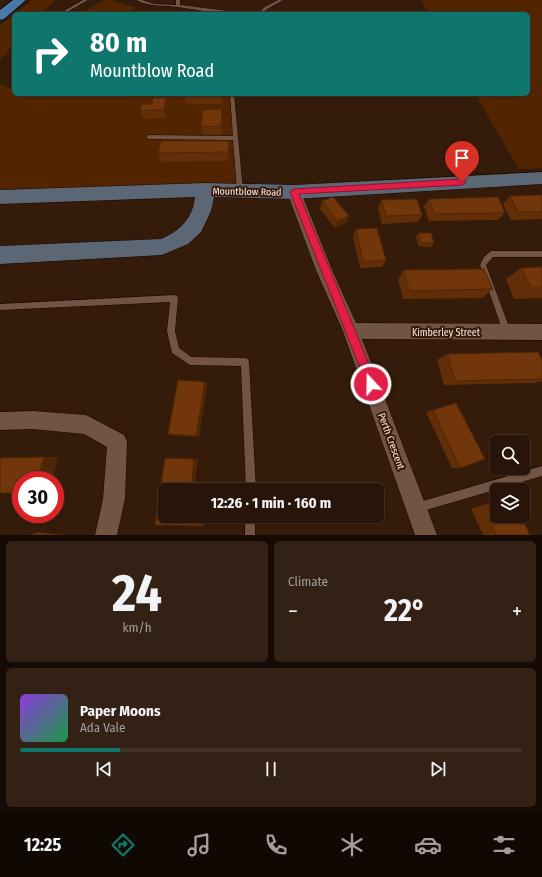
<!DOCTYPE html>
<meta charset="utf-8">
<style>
body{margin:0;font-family:"Fira Sans Condensed",sans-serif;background:#342116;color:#f1f3f6;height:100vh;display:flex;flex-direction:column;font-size:15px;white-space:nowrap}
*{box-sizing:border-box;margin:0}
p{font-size:13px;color:#a59e9c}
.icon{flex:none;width:22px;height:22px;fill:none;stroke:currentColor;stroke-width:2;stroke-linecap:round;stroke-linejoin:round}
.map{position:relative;height:535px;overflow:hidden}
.drawer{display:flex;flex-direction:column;gap:6px;padding:6px;background:#160b04;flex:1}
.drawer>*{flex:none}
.guide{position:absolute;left:12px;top:12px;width:518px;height:84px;border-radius:6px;box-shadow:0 1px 3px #0004,0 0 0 1px #443329;background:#0f766e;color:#fff;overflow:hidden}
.controls{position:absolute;left:490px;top:435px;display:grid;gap:8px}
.controls a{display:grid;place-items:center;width:40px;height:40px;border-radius:6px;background:#281408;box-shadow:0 1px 3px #0004,0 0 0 1px #443329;font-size:20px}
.speed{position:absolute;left:12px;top:471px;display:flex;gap:8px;font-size:20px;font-weight:700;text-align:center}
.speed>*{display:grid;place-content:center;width:52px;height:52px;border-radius:50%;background:#281408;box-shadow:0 1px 3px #0004,0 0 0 1px #443329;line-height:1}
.speed .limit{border:6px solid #d22;background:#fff;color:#111}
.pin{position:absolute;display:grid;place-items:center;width:34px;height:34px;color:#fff;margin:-41px -17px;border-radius:50% 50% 50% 0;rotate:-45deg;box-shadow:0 0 4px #0007}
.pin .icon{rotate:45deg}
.me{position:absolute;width:44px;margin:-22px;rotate:339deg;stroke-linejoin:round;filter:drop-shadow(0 0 3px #0008)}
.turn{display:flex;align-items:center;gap:14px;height:84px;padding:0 12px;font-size:18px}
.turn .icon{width:52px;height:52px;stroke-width:2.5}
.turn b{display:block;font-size:28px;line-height:34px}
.big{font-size:30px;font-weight:700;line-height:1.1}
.drawer .widget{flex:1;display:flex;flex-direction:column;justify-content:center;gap:6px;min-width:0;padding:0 14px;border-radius:6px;background:#342116}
.drawer .dial{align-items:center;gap:0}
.dial b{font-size:52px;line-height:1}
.song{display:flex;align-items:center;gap:12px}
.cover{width:48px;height:48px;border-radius:6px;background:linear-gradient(135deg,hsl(270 70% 55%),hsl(140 70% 35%))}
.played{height:4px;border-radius:2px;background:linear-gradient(90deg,#0f766e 20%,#443329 20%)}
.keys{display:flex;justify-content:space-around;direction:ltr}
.heat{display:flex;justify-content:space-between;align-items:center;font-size:22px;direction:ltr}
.drawer .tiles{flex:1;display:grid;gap:6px;grid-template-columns:1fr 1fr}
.widget:last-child{grid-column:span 2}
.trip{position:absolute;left:158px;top:483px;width:226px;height:40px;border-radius:6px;background:#281408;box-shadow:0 1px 3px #0004,0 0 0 1px #443329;font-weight:700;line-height:40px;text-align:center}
.tab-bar{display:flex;height:64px;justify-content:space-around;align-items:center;background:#100803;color:#a59e9c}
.tab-bar .icon{width:28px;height:28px}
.tab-bar .active{color:#0f766e}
.tab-bar b{font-size:18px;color:#f1f3f6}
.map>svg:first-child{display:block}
</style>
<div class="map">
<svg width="542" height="535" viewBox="0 0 542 535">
<rect width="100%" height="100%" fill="#351b0a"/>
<g fill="#532400">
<path d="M32 0H55L41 14H15Z"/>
<path d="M105 0H111L136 8 127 14H79Z"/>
<path d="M421 0H542V168L519 169 475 94H528V14H429Z"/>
<path d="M14 15V44L0 60V26Z"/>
<path d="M0 84 14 90V94H24L34 98 40 94H232L240 191 0 197Z"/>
</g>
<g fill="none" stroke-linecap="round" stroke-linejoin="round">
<defs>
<g id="lane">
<path d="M83 0H88L67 12 64 11Z"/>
<path d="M136 0H142L154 4 176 5V0H180V5L228 11 237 14C218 14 198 10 178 7 164 5 149 7 136 0Z"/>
<path d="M278 0H283L267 9 261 14H257L265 7Z"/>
<path d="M230 94H234L243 191 240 193 237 191 233 140 149 139 146 137 149 135 233 136Z"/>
<path d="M491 251H542V257H493L486 265 511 332 510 335 507 336 504 335 503 332 480 265 484 257Z"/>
<path d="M174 295 177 296 178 298 175 331 179 348 191 357 245 358 248 359 249 362 256 490H246L241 366 190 365 172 353 167 331 170 302 0 310V304Z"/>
<path d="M542 466V476L416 513 412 512 411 508 412 504 416 503Z"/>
<rect x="245" y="516" width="10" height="19"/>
</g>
<g id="street">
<path d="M294 187 299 189 301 192 332 270 356 323 542 324V340L362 339 437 535H415L343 331 316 270 287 192 289 189Z"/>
<path d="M33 411 86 415 124 435 127 442 125 499 117 535H95L103 499 107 447 84 434 33 429 0 430V412Z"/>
</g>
<path id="secondary" d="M542 172V184L294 199 214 197 211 211 201 232 188 244 162 255 0 264V246L161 239C180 231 193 218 195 197L0 204V190L205 183 294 185Z"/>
<path id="primary" d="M13 0H26L4 19 0 20V10Z"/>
</defs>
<use href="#lane" stroke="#1b0500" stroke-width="1"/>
<use href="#street" stroke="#1b0500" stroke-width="1"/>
<use href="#secondary" stroke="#1b0500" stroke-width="1"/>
<use href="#primary" stroke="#1b0500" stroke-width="2"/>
<use href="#lane" fill="#725442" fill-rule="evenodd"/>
<use href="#street" fill="#725442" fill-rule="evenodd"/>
<use href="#secondary" fill="#5c6775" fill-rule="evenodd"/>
<use href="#primary" fill="#467aa8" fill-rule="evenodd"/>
</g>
<g fill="#612e08">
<path d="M224 94 222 104H186L184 96Z"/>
<path d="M166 98 168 106 167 118 143 119 140 110 152 104Z"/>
<path d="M223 118V134L203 135 201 127Z"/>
<path d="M230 149 229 161 161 162 158 153Z"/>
<path d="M542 195V219L511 220 503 204 510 196Z"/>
<path d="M429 199 505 213 498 220 429 221 424 206Z"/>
<path d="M381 200 422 215 418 222 382 224 378 208Z"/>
<path d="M322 201 349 216 346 223 335 228 320 209Z"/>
<path d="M356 229 386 260 382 267 360 268 353 236Z"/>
<path d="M418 233 434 243 431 247 419 246 416 237Z"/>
<path d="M542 267V298L514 299 506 279 521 268Z"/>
<path d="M404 270 493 289 482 298 403 299 398 279Z"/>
<path d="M447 354 542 360V381L534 383 444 385 437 360Z"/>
<path d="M205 382 207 385 199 437 172 435 168 434Z"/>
<path d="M456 403 460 468H452L426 412Z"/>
<path d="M497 500V516L530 535H483L471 509Z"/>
<path d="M38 532 64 535H30Z"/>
</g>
<g fill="#4f2606">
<path d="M221 94H224L222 104 221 96Z"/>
<path d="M166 98 168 106 167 118 164 110Z"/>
<path d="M222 109 223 118V134L221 126Z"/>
<path d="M229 141 230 149 229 161 228 152Z"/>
<path d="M349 216 346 223 335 228 337 221Z"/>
<path d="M205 382 207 385 199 437 196 436Z"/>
<path d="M44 457H58L52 480H37Z"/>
<path d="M194 459H198L194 490H191Z"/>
<path d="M204 516H207L206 523 203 526Z"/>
</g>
<g fill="#713609" stroke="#4f2606">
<rect x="184" y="94" width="37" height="2"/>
<path d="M153 98H166L164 110H140L142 104H152Z"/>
<path d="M222 109 221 126 201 127 203 110Z"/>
<path d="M161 141H229L228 152 158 153Z"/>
<path d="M542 195V212H518L510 196Z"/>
<path d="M333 197 349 216 337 221 322 201Z"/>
<path d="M498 197 505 213 434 214 429 199Z"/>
<path d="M417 199 422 215 386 216 381 200Z"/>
<path d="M377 228 386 260 363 262 356 229Z"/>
<path d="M418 233H431L434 243H421Z"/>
<path d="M542 267V288H531L521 268Z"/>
<path d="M484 269 493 289 409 291 404 270Z"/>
<path d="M538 352 542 360V379L455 381 447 354Z"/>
<path d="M178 380 205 382 196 436 168 434Z"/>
<path d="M456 403 485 459 460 468 433 410Z"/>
<path d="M44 457 37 480H21V493H0V458Z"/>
<path d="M165 458 194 459 191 490H165V516H204L203 526 155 525Z"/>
<path d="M497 509V516H521L530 535H496L486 513Z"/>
</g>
<path fill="#e11d48" stroke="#92132f" d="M462 179 466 182 462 185 299 194 377 384 375 388 371 390 368 388 290 192 294 189Z"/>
<g text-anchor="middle" stroke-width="4" stroke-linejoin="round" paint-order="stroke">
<g font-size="10" fill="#ffece2" stroke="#351b0a">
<text transform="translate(247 191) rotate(1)" y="4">Mountblow Road</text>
<text x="446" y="336">Kimberley Street</text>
<text transform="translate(392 441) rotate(70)" y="4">Perth Crescent</text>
</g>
</g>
</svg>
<div class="controls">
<a><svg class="icon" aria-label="search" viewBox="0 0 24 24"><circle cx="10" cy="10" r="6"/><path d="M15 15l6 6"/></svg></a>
<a><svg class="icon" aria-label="layers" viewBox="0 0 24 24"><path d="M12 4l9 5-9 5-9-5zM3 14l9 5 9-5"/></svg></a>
</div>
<div class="speed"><div class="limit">30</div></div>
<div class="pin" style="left:462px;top:182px;background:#d93025"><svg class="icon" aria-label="arrive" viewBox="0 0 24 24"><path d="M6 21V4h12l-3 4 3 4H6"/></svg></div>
<svg class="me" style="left:371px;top:384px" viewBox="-20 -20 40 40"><circle r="17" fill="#e11d48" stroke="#fff" stroke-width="3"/><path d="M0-11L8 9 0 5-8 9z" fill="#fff"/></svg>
<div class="trip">12:26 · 1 min · 160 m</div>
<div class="guide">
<div class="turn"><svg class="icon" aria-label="right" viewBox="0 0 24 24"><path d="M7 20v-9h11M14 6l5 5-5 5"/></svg><div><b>80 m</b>Mountblow Road</div></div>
</div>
</div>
<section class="drawer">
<div class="tiles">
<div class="widget dial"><b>24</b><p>km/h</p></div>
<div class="widget"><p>Climate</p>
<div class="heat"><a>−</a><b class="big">22°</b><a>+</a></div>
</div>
<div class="widget">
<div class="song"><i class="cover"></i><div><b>Paper Moons</b><p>Ada Vale</p></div></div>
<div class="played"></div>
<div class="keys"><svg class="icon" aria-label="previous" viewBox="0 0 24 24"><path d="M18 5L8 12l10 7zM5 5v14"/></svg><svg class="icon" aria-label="pause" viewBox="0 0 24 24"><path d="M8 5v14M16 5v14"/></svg><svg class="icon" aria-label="next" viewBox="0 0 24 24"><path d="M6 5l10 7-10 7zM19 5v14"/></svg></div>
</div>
</div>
</section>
<nav class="tab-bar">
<b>12:25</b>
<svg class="icon active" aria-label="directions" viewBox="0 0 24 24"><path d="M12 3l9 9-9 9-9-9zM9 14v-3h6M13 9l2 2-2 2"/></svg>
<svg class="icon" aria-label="music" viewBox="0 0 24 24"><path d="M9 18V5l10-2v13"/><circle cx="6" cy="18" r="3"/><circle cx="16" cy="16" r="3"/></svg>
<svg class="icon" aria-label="phone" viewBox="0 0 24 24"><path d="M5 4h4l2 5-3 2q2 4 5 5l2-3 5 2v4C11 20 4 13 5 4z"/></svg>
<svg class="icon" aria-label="climate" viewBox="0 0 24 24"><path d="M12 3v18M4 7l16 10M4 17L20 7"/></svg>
<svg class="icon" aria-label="car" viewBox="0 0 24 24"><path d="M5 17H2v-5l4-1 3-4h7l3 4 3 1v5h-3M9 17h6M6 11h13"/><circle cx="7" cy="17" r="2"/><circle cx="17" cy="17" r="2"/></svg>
<svg class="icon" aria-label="filters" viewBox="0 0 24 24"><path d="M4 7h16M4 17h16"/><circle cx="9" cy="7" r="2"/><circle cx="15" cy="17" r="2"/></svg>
</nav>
